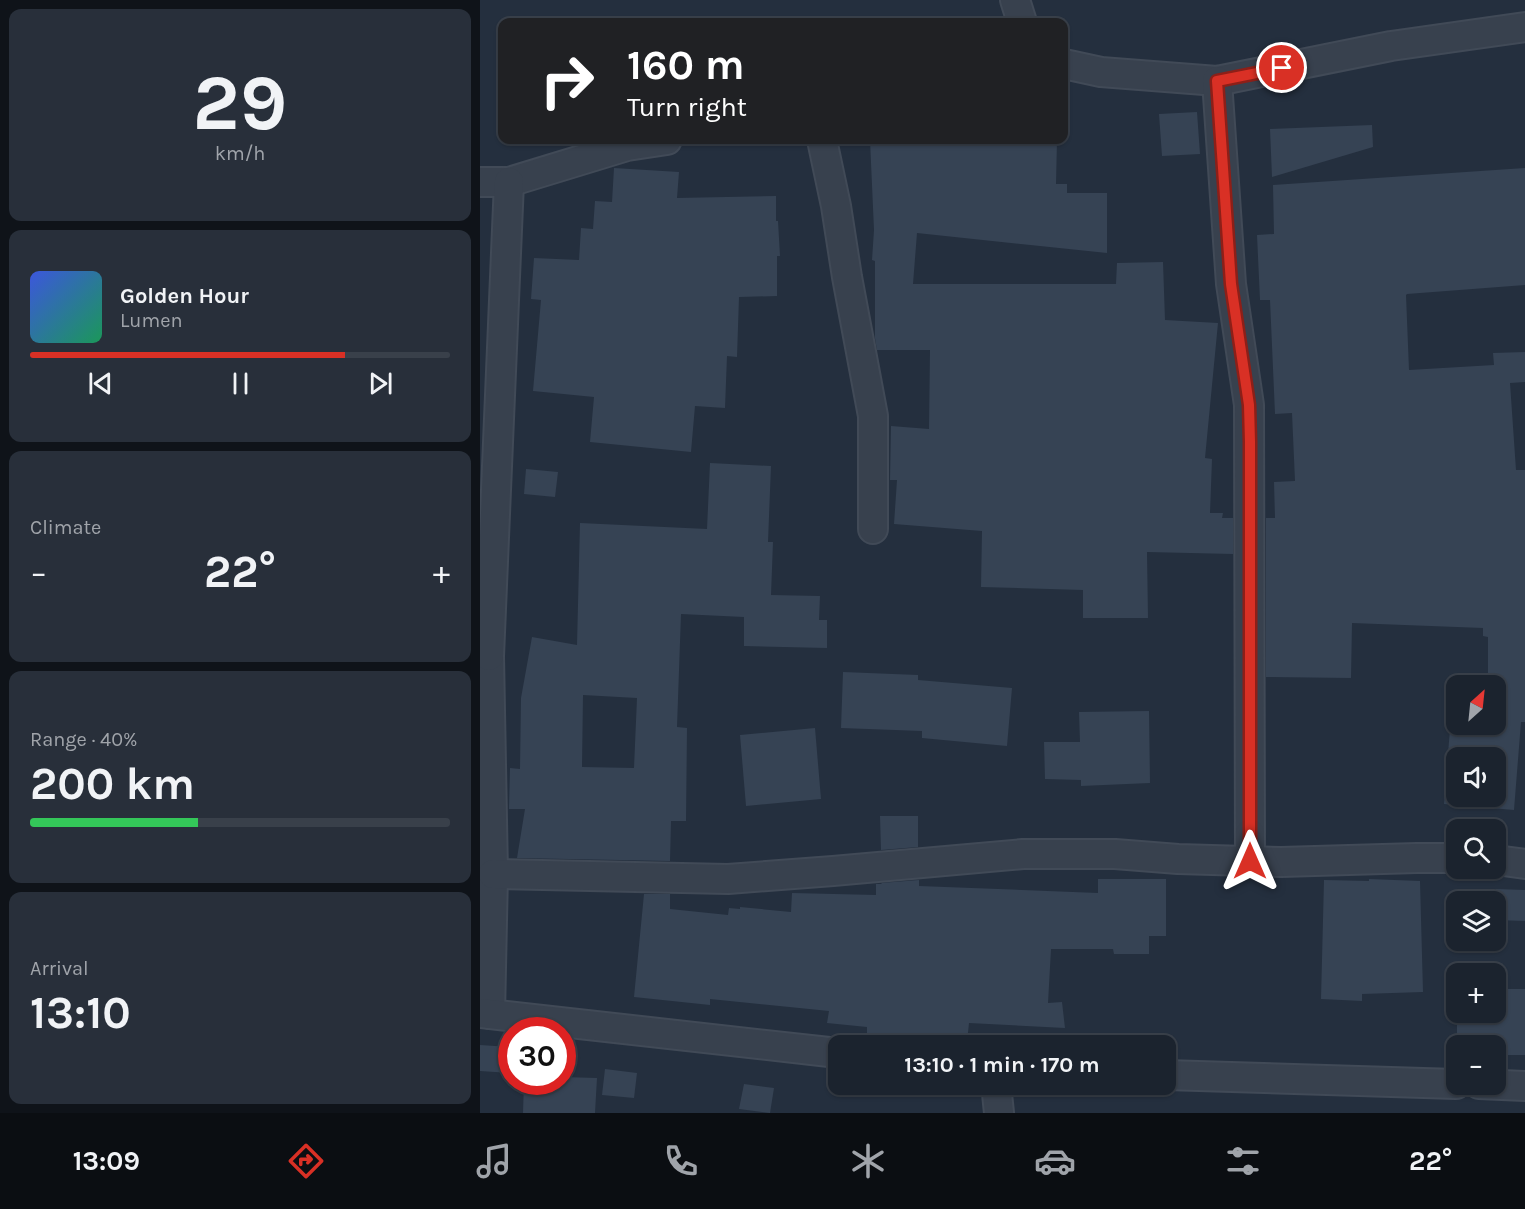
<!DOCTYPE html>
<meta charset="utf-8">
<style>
body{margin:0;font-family:Karla,sans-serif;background:#282f3a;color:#f1f3f6;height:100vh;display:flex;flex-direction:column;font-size:22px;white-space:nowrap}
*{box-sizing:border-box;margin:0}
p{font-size:20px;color:#a0a4aa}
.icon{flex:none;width:33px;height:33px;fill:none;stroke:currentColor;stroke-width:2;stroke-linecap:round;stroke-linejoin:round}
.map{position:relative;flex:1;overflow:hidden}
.side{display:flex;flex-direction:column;gap:9px;padding:9px;background:#0f1319;width:480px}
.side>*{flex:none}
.hud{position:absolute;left:18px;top:18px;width:570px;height:126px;border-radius:12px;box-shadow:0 2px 4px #0004,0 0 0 2px #39404a;background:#202124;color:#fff;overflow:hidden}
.needle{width:39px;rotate:27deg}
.controls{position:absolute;left:966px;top:675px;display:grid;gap:12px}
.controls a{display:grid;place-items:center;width:60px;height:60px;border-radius:12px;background:#1b232e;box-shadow:0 2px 4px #0004,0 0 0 2px #39404a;font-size:30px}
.speed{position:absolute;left:18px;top:1017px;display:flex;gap:12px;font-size:30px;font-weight:700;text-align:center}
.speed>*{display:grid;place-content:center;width:78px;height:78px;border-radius:50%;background:#1b232e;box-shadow:0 2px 4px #0004,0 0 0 2px #39404a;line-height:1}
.speed .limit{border:9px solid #d22;background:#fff;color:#111}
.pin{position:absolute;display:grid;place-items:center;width:51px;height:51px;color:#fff;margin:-26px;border:3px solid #fff;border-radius:50%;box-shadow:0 2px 6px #0007}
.me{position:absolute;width:66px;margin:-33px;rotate:0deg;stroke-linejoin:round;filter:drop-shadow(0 0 4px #0008)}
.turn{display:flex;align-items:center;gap:21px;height:126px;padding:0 30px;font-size:27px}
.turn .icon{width:78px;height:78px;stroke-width:2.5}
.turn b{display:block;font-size:42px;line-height:51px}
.big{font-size:45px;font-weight:700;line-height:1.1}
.side .widget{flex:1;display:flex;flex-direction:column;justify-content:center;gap:9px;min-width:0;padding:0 21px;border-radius:12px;background:#282f3a}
.side .dial{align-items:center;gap:0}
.dial b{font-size:78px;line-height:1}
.song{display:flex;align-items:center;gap:18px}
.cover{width:72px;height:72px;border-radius:9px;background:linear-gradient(135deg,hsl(230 70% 55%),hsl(150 70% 35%))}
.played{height:6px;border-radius:3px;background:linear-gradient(90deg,#d93025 75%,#39404a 75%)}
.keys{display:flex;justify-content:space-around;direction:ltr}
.heat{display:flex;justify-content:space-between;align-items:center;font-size:33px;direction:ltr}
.charge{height:9px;border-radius:4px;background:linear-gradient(90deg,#34c759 40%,#39404a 0)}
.trip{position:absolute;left:348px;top:1035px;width:348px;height:60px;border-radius:12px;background:#1b232e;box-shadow:0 2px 4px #0004,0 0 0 2px #39404a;font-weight:700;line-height:60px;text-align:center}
.dock{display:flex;height:96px;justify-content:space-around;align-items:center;background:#0b0e12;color:#a0a4aa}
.dock .icon{width:42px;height:42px}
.dock .selected{color:#d93025}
.dock b{font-size:27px;color:#f1f3f6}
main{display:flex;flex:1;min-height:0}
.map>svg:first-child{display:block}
</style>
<main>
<section class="side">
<div class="widget dial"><b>29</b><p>km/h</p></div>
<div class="widget">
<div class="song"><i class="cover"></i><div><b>Golden Hour</b><p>Lumen</p></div></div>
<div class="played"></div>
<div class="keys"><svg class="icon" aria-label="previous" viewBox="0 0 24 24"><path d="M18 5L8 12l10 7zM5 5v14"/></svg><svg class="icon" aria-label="pause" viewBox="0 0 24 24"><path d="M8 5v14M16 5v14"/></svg><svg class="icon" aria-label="next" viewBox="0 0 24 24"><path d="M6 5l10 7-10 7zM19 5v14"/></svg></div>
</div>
<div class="widget"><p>Climate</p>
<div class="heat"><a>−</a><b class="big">22°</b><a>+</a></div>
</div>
<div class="widget"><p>Range · 40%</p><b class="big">200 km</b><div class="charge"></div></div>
<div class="widget"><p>Arrival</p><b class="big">13:10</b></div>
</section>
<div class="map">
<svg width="1045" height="1113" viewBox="0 0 1045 1113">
<rect width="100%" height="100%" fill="#242f3e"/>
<g fill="#364354" fill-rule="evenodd">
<path d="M717 112 720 154 682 156 679 114Z"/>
<path d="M892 125 893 147 792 177 790 129Z"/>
<path d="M390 140H577L576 184H587V193H627V253L437 233 433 284H636L637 263 683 262 685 320 738 323 725 458 732 459 730 513H743L742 518H753V554L667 552 668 618H603V590L501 587 502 531 414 524 417 480H410L411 426 449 429 450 350H397L395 338V261L392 260 394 230Z"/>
<path d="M134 168 199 172 197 198 296 196V221H298L300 256H297V296L259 297 257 357 247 356 245 408 215 406 211 452 110 442 114 397 53 391 61 300 51 299 54 258 99 260 101 228 113 229 115 201 132 202Z"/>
<path d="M1045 168V285L927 294 926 295 929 370 1014 365 1013 353 1045 352V382L1030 383 1036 470H1045V722H1041L1034 810 964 804 970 729 1016 734V683H1008V637L1003 636V628L872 623 871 678 786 677V518H795L794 482 815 481 812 413 795 414 790 300H780L777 235 794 234 793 185ZM976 758H1016V796H976Z"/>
<path d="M230 463 291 466 288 542H293L291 595 340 596 339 620H347V648L264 646V617L201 614 197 727 207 728 206 821H191L190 861 37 858 45 809H29L30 768 40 769 41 698 52 637 97 645 100 523 227 529ZM103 695 157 698 154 768 102 767Z"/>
<path d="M46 469 78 472 75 497 44 494Z"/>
<path d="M363 672 438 675V680L532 688 527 746 442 738V731L361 728Z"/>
<path d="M669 711 670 783 601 786V780L565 779 564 742H600L599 712Z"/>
<path d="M335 728 341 799 266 806 260 735Z"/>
<path d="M400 816H438V847L401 850Z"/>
<path d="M618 879H686V936H669V954H634L633 949H571L568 1003 582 1002 585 1028 489 1023 487 1042 387 1033V1027L347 1023 349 1011 230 999V1005L154 997 164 894H190V909L248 915 249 908 260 909V907L311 912 312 893 396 895V884H402L401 883 439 880V886L618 893Z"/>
<path d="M889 879 940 881 943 992 882 994V1001L841 999 844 880 889 881Z"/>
<path d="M1016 889 1045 890V921L1016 920Z"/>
<path d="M1016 989H1045V1055H1016V1046H977V1012H1016Z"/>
<path d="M0 1045 32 1047V1073L0 1071Z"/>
<path d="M125 1069 157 1073 154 1098 122 1095Z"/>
<path d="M82 1077 117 1078 115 1113H43L44 1082H82Z"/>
<path d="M264 1084 294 1088 290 1113 259 1109Z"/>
</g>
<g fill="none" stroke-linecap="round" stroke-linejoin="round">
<defs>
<g id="minor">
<path d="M535 0 542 22"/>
<path d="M584 64 621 72 737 81 911 46 1045 27"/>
<path d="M737 81 751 284 769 405 770 861"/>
<path d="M342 140 356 206 367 277 393 416V529"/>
<path d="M0 182H29L147 146 187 140"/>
<path d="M0 655 9 656 13 874 10 1014"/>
<path d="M9 656 29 182"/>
<path d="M1016 860 1045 864"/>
<path d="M13 874 248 879 353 871 543 854H635L698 859 801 862 937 858H976"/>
<path d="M0 1013 358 1053"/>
<path d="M686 1075 976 1084"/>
<path d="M516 1084 519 1113"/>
<path d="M999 1084 1045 1086"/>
</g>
</defs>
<use href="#minor" stroke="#414a57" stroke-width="32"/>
<use href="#minor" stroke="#38414e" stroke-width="28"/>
</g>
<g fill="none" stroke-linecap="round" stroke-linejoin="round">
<defs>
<path id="route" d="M770 861V442L769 405 751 284 737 81 802 68"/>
</defs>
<use href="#route" stroke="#8d1f18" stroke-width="15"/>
<use href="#route" stroke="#d93025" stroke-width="10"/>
</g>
</svg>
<div class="controls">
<a><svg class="needle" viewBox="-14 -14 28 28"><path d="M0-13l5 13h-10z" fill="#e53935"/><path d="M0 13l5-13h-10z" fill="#a0a4aa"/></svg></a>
<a><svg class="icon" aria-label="sound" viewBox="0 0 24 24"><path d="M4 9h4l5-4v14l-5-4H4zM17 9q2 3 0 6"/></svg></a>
<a><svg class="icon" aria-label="search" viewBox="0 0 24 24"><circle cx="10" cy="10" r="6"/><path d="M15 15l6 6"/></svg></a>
<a><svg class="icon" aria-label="layers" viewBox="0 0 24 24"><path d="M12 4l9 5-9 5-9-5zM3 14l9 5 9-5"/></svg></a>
<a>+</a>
<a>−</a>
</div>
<div class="speed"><div class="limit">30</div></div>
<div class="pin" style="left:802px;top:68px;background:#d93025"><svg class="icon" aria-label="arrive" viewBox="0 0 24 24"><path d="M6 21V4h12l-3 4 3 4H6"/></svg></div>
<svg class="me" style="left:770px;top:861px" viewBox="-20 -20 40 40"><path d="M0-17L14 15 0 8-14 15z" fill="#d93025" stroke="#fff" stroke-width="4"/></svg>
<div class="trip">13:10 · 1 min · 170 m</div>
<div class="hud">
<div class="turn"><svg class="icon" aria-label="right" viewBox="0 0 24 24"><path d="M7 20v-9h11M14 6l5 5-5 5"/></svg><div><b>160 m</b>Turn right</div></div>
</div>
</div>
</main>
<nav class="dock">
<b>13:09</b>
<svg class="icon selected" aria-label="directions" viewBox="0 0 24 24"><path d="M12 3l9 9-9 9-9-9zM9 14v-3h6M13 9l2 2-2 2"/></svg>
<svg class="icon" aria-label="music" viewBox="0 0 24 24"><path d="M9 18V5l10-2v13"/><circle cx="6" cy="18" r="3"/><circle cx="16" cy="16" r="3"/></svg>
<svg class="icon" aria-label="phone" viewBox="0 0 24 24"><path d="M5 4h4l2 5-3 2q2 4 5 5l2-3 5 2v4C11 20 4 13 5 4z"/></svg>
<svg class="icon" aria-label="climate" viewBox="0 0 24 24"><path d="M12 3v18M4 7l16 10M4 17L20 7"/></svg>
<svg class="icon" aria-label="car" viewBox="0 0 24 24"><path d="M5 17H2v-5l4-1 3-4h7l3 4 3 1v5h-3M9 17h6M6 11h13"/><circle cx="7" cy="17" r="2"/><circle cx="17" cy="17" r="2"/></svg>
<svg class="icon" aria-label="filters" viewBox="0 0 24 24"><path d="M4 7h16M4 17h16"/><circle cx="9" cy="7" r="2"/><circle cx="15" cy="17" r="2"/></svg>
<b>22°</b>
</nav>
